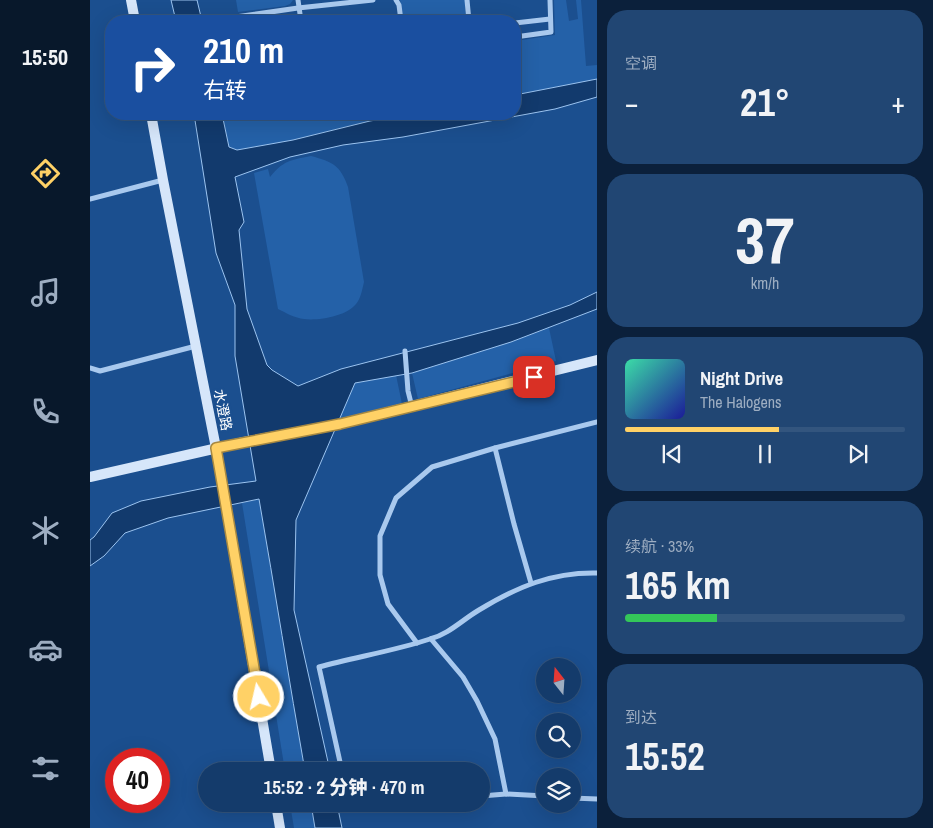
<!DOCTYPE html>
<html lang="zh">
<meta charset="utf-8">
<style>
body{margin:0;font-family:"Archivo Narrow","Noto Sans SC",sans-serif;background:#214673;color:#f1f3f6;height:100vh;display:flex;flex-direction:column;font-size:19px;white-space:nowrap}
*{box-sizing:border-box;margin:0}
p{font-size:16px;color:#9dadc1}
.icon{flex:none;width:28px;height:28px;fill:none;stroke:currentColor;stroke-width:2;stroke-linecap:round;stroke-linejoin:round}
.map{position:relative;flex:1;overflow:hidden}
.sheet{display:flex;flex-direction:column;gap:10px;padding:10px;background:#0b203b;width:336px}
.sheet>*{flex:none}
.guide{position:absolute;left:15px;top:15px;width:416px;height:105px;border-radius:20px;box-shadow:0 5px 20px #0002,0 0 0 1px #33557e;background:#1a4fa0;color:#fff;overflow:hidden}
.needle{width:32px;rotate:343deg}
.fabs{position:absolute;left:446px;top:658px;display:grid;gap:10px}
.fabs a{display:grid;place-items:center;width:45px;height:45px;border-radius:50%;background:#143b6b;box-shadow:0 5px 20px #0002,0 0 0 1px #33557e;font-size:25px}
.speed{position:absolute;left:15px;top:748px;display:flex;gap:10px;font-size:25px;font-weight:700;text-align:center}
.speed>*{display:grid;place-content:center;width:65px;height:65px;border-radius:50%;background:#143b6b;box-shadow:0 5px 20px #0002,0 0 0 1px #33557e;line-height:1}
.speed .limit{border:8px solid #d22;background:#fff;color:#111}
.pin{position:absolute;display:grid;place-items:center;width:42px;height:42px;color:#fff;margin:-21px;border-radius:10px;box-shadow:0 2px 8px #0006}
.me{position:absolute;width:55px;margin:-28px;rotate:351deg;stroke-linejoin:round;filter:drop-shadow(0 0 4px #0008)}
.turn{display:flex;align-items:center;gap:18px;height:105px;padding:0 15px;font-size:22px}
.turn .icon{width:65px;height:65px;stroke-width:2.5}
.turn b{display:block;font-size:35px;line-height:42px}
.big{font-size:38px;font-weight:800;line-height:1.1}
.sheet .widget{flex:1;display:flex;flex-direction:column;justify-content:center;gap:8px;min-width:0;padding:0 18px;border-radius:20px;background:#214673}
.sheet .dial{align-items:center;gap:0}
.dial b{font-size:65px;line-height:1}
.song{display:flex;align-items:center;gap:15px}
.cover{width:60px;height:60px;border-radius:8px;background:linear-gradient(135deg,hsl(160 70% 55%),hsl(240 70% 35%))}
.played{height:5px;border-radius:2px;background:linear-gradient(90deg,#ffd166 55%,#33557e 55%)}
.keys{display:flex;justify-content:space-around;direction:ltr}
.heat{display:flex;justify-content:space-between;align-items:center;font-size:28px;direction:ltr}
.charge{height:8px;border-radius:4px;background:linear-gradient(90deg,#34c759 33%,#33557e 0)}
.trip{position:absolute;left:108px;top:762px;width:292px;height:50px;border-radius:25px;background:#143b6b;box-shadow:0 5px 20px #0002,0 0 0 1px #33557e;font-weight:800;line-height:50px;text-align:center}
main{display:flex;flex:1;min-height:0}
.dock{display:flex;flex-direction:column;width:90px;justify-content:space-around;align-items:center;background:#08182b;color:#9dadc1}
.dock .icon{width:35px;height:35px}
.dock .selected{color:#ffd166}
.dock b{font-size:22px;color:#f1f3f6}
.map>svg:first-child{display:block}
</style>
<main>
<nav class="dock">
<b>15:50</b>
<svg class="icon selected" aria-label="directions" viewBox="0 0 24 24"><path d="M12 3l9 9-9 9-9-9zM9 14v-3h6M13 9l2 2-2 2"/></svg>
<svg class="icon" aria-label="music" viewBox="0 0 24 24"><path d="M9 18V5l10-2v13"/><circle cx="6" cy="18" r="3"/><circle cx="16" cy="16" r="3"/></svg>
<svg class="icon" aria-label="phone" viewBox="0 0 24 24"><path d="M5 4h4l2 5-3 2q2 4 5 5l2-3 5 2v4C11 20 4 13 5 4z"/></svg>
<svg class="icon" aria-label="climate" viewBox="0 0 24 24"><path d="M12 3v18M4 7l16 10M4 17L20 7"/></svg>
<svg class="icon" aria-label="car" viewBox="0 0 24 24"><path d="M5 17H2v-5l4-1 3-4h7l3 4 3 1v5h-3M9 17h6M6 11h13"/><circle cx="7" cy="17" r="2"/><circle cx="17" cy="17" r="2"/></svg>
<svg class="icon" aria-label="filters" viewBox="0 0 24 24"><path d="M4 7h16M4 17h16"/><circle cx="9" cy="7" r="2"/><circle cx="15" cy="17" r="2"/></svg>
</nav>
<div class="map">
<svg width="507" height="828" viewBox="0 0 507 828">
<rect width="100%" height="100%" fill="#1b4f8f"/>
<g fill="#2461a8">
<path d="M146 0H203L200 4 195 6 148 12Z"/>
<path d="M310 0H375L376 21H313Z"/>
<path d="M464 0H476L479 21 488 19 486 0H491L496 66 507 65V79L425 95V41L465 35Z"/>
<path d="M132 114H322L280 121 203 140 147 150 139 147Z"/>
<path d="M221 156C243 162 250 165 258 187L274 282C272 290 271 298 266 304 257 316 228 321 214 319 205 318 196 313 188 309L164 173 178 169 180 177C193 161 200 160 221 156Z"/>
<path d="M459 328 466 361 328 399 322 373 421 342Z"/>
<path d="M306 375 312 404 249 419 265 383Z"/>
<path d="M169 499C185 590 199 681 215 771H195L152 503Z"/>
<path d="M200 804H221L225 828H204Z"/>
</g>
<g fill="#123a6d" stroke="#9cc4f0">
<path d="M81 0H107L112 21H86Z"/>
<path d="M507 79V97L465 109 313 137 253 145 200 157 145 177 154 222 149 230 157 309 177 365 182 370 208 386 251 369 428 323 480 305 507 292V309L421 342 322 373 265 383 206 520 204 610 240 771H215C199 681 185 590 169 499L78 518 35 533 14 556 0 566V540L4 537 22 513 51 501 120 487 166 481 145 356V305L126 253 104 114H132L139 147 147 150 203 140 280 121 322 114H425V95Z"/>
<path d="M221 804H247L252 828H225Z"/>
</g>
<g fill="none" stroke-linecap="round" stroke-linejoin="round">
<g stroke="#a9c9ee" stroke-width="5">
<path d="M208 0 211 21"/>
<path d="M306 0 309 5 311 21"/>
<path d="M377 0 379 21"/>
<path d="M118 21 208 8 283 0"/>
<path d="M425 23 460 19"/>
<path d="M425 37 461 32 460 0"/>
<path d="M0 199 73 180"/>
<path d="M315 351 318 391 322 407"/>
<path d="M0 368 10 371 106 346"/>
<path d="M405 448 507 422"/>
<path d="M341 639 373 677 387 701 405 739 416 794 391 796"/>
<path d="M327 643 298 604 290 575V536L306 498 342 467 405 448 424 524 441 583"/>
<path d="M252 771 229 667C265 657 304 651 340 639 359 634 372 620 389 610 427 587 462 572 507 573"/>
<path d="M416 794 455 796"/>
<path d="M482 798 507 799"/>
</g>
<g stroke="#d6e6fa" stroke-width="10">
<path d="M41 0 45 21"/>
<path d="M61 114 73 180 126 448 181 771"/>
<path d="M0 477 154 442 250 424 507 360"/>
<path d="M186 804 190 828"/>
</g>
</g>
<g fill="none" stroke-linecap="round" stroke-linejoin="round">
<defs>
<path id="route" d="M169 697 126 448 250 424 444 377"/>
</defs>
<use href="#route" stroke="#a68842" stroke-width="12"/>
<use href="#route" stroke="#ffd166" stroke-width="9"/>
</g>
<g text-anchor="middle" stroke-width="5" stroke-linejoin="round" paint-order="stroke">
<g font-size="14" fill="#fff" stroke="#1b4f8f">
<text transform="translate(133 410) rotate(79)" y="5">水澄路</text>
</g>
</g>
</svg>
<div class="fabs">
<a><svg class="needle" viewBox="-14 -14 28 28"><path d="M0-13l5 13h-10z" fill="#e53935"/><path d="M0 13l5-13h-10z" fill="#9dadc1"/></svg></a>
<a><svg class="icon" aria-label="search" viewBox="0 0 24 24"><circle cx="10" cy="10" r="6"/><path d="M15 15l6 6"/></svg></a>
<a><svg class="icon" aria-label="layers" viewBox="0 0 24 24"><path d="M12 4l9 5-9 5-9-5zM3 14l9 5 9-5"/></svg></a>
</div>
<div class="speed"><div class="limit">40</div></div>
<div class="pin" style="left:444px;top:377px;background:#d93025"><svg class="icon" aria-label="arrive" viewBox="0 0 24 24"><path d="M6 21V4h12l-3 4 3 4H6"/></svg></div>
<svg class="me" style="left:169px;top:697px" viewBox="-20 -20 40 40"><circle r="17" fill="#ffd166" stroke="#fff" stroke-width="3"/><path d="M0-11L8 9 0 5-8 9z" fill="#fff"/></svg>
<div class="trip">15:52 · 2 分钟 · 470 m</div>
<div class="guide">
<div class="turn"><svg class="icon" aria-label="right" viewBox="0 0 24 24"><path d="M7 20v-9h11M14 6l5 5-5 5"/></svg><div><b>210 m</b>右转</div></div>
</div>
</div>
<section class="sheet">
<div class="widget"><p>空调</p>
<div class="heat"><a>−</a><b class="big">21°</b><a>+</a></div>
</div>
<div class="widget dial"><b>37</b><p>km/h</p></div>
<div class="widget">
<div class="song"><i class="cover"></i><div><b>Night Drive</b><p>The Halogens</p></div></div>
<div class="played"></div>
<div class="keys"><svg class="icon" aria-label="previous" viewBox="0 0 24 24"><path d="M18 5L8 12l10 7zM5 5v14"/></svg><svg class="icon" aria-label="pause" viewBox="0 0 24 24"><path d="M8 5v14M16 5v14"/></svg><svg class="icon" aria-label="next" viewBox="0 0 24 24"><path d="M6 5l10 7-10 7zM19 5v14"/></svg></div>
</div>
<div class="widget"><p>续航 · 33%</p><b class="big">165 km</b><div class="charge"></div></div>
<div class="widget"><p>到达</p><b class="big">15:52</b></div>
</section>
</main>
